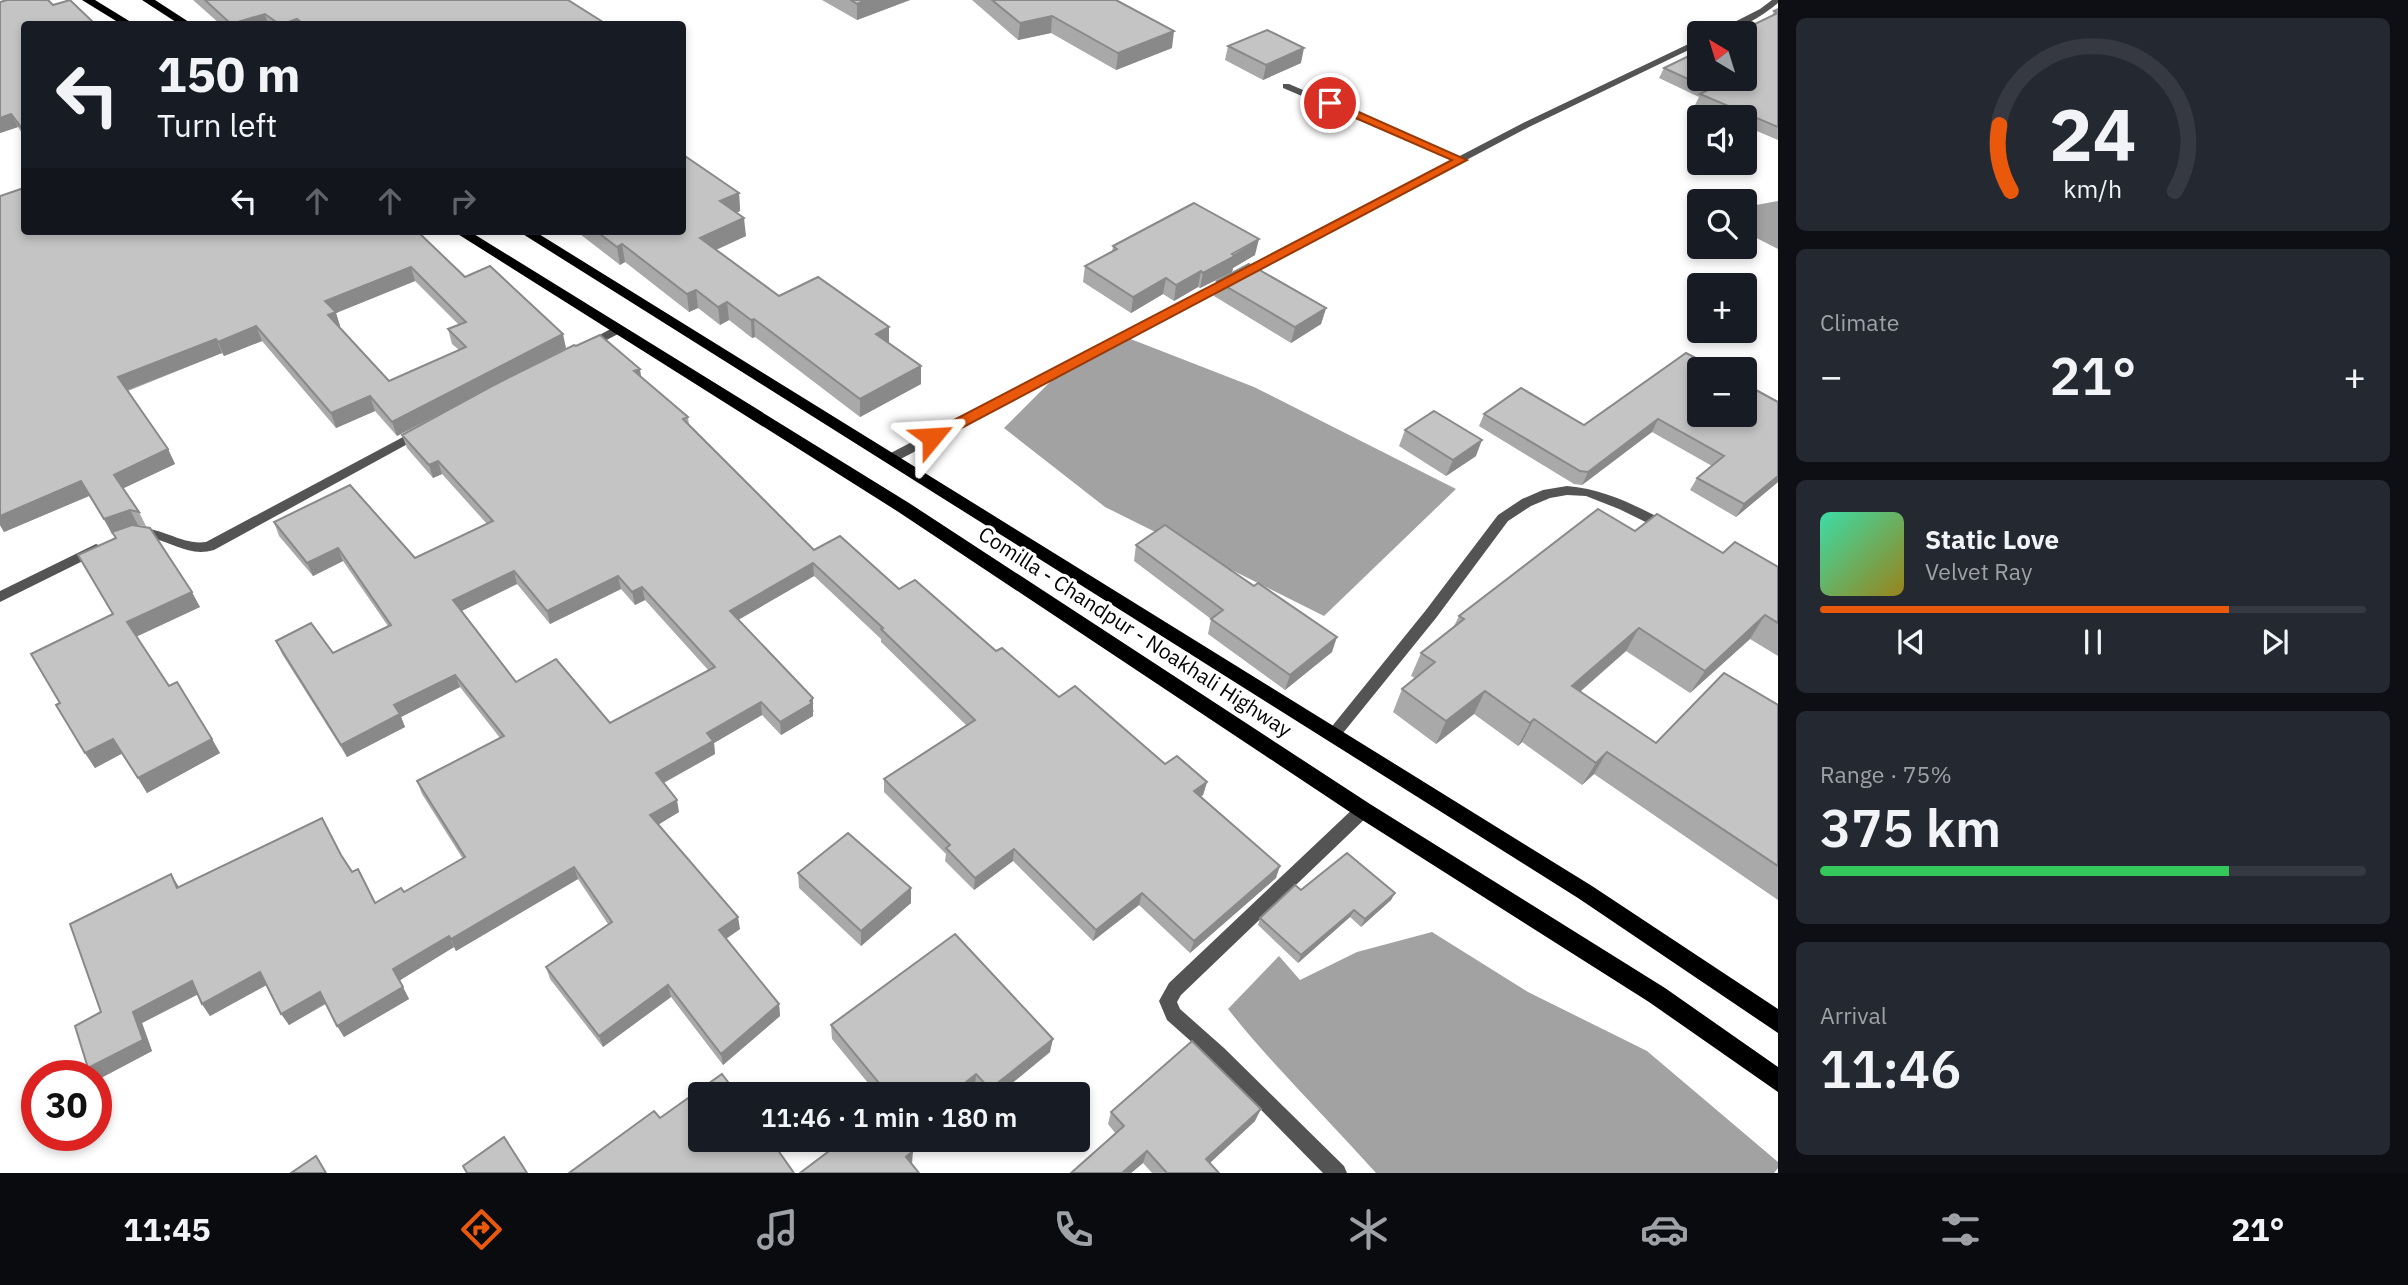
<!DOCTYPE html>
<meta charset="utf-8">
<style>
body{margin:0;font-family:"IBM Plex Sans",sans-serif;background:#242831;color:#f1f3f6;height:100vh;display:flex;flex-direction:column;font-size:26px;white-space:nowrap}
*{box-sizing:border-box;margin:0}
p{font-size:23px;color:#9ea1a6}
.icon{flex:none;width:38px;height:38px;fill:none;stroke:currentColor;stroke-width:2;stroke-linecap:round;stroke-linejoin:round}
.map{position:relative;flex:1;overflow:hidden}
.details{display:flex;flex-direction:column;gap:18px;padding:18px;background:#0d0f14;width:630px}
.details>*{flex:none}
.hud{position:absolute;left:21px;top:21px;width:665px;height:214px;border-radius:7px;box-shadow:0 4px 10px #0003;background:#171b24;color:#f1f3f6;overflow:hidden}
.needle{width:46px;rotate:322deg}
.fabs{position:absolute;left:1687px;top:21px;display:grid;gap:14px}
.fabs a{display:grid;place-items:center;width:70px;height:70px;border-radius:7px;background:#171b24;box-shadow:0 4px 10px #0003;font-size:35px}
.speed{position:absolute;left:21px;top:1060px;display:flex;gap:14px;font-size:35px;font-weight:700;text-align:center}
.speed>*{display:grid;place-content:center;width:91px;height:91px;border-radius:50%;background:#171b24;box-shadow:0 4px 10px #0003;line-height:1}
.speed .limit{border:10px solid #d22;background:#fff;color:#111}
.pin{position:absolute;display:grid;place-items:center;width:60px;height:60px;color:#fff;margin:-30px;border:4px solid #fff;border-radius:50%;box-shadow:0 2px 7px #0007}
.me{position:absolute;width:77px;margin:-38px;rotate:63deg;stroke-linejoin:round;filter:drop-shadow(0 0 5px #0008)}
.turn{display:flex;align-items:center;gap:24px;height:147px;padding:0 21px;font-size:32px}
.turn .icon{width:91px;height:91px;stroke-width:2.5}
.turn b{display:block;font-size:49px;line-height:60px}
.lanes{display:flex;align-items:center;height:66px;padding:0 21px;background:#0003;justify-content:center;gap:35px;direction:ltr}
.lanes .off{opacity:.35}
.big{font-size:52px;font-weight:600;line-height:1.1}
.details .card{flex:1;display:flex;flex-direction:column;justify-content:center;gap:10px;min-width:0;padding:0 24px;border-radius:10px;background:#242831}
.details .dial{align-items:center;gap:0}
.dial svg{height:182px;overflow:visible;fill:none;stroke:#363941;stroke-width:7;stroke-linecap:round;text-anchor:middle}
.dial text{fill:#f1f3f6;stroke:none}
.song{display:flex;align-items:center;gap:21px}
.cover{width:84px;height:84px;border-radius:10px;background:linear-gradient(135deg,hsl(160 70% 55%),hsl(50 70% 35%))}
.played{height:7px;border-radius:4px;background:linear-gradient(90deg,#ea580c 75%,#363941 75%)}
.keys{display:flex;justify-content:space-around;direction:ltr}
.heat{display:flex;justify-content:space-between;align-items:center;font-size:38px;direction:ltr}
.charge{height:10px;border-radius:5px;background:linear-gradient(90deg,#34c759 75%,#363941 0)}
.trip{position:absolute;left:688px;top:1082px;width:402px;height:70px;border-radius:7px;background:#171b24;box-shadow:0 4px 10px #0003;font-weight:600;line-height:70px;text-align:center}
.tab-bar{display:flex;height:112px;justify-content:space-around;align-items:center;background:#090b0e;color:#9ea1a6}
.tab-bar .icon{width:49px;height:49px}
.tab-bar .current{color:#ea580c}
.tab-bar b{font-size:32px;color:#f1f3f6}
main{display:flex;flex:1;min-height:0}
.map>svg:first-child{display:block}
</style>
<main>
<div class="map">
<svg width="1778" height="1173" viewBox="0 0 1778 1173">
<rect width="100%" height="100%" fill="#fff"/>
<g fill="#a2a2a2">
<path d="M1778 201V249L1745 232V207Z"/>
<path d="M1128 338 1254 387 1456 489 1324 616 1105 507 1004 428 1053 379Z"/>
<path d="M1432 932 1528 992 1647 1051 1778 1162V1168L1774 1173H1376C1327 1118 1274 1067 1228 1009L1279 956 1300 980 1357 952Z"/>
</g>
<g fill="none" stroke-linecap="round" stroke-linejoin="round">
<path fill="#545454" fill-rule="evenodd" d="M1283 84H1289L1466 160 1457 162 1283 88Z"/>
<g fill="#545454" fill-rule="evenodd">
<path d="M1772 0H1778V3C1761 17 1734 34 1713 33L1760 9Z"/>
<path d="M1699 39V45L1529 127 895 462 890 463 884 459 885 456 1523 123Z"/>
<path d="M618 325 622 326V332L591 348 587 349 581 345Z"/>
<path d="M420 428 426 432 424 435 214 550C190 557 174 543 152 538 144 536 137 538 129 536L127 533 129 530C157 522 179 546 206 542Z"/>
<path d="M1567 486C1606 489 1638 507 1672 524L1674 527 1667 532 1662 530 1619 509 1586 496 1567 495 1550 498 1531 506 1508 521 1436 618 1339 738 1334 740 1329 738 1326 734 1329 730 1426 610 1498 515 1522 499 1543 490Z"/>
<path d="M96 544 101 546 103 549 101 552 0 602V591Z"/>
<path d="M1363 803 1369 805 1371 810 1369 815 1181 995 1177 1002 1180 1009 1224 1048 1344 1166 1347 1173H1323L1212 1060 1167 1020 1159 1001 1169 983 1357 805Z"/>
</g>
<g fill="#000" fill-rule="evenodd">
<path d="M82 0H95L134 24H121Z"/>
<path d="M142 0H155L192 24H179Z"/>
<path d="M453 231H469L909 503 1370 804 1665 988 1778 1067V1092L1649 1002 1356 816 897 511Z"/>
<path d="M518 231H534L1592 886 1778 1009V1033L1578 898Z"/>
</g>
</g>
<g fill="#a9a9a9" fill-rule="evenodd">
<path d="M193 0H568L606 24H220Z"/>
<path d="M822 0H910L857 20Z"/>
<path d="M972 0H1116L1172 48 1116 70 1051 33 1018 40Z"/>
<path d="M0 2 24 24V136L18 127 0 133Z"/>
<path d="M1778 9V140L1745 126V117H1725L1695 105 1699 97 1659 78 1664 68 1772 16 1774 11Z"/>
<path d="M1228 46 1301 63 1263 80 1225 60Z"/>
<path d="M739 193 740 211 736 213 746 236 716 250 779 296 889 343 921 366V384L860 417 755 337 752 338 729 320 720 325 698 308 689 312 625 262 620 265 576 231H682Z"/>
<path d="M0 196 417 231 465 277 566 348 521 372 576 346 641 377 688 417 689 425 814 550 899 589 996 651 1059 697 1165 764 1207 782 1203 795 1200 797 1276 878 1190 953 1139 905 1093 941 1013 861 974 890 945 861 946 854 884 792V779L966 725 881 642V639L814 576 738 620 814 711 813 712V716L781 735 762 715 714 743 715 754 664 783 679 812 658 824 740 929 726 939 779 1004 780 1016 723 1065 671 997 603 1047 550 979 546 967 608 924 578 879 456 951 454 947 399 980 409 999 344 1037 326 1004 289 1025 267 985 210 1016 202 1004 197 995 142 1023 152 1051 99 1079 96 1076 101 1012 179 887 342 856 375 903 404 892 463 859 422 794 417 781 500 738 460 687 401 717 405 727 347 757 282 654 276 641 333 653 388 626 343 561 313 576 279 536 274 522 415 558 487 524 442 474 433 478 407 448 402 435 460 403 397 436 375 411 336 428 262 341 224 356 222 353 128 391 168 449 175 464 123 488 139 512 146 526 138 525H136L200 607 136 637 169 686 212 739 220 753 147 793 123 753 95 768 85 753 60 703 113 614 116 539 89 496 4 532 0 525ZM415 281 459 325 448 329 452 344 459 350 389 381 339 327 340 326 336 313ZM517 584 550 624 621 589 635 605 645 600 709 671 610 723 516 682 462 611Z"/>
<path d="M1113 246 1255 255 1233 268 1232 272 1200 288 1198 287 1174 301 1163 294 1131 313 1083 282 1085 266 1112 252Z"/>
<path d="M1217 281 1326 308 1321 324 1291 343 1214 296Z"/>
<path d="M1778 402V482L1736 517 1690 490 1697 478 1712 466 1652 432 1582 485 1574 484 1479 426 1484 414 1584 425Z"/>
<path d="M1405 430 1476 456 1446 476 1399 446Z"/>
<path d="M1635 531 1778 567V656L1750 639 1690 693 1626 651 1580 692 1656 743 1778 705V900L1594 774 1582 785 1522 742 1518 746 1474 714 1436 744 1393 712 1402 689 1415 678 1411 676 1421 653 1454 626 1459 616Z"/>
<path d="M1136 545 1332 652 1285 690 1208 634 1211 619 1134 561Z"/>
<path d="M798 873 911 903 861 946 799 888Z"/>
<path d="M1301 890 1395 893 1391 900 1361 927 1350 917 1298 963 1258 925 1260 918Z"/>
<path d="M831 1025 1050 1052 999 1094H981L975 1087 967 1094H877L832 1039Z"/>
<path d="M1111 1112 1255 1121 1210 1163 1219 1173H1152L1143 1163 1131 1173H1071L1116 1134 1108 1124Z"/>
</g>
<g fill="#898989">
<path d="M866 0H910L857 20V4Z"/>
<path d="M265 14 268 24H231Z"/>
<path d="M1052 16 1051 33 1018 40 1020 23Z"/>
<path d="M297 19 298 24H283Z"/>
<path d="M1174 31 1172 48 1116 70 1118 53Z"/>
<path d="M1304 48 1301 63 1263 80 1266 65Z"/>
<path d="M11 114 18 127 0 133V118Z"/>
<path d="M739 193 740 211 721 219 720 201Z"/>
<path d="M744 218 746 236 702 256 700 238Z"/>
<path d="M1259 239 1255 255 1233 268 1232 272 1200 288 1203 273Z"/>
<path d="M622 244 625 262 620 265 617 247Z"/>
<path d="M411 267 415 281 336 313 340 326 333 329 328 315 325 301Z"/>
<path d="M1201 271 1198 287 1174 301 1176 285Z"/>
<path d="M1166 278 1163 294 1131 313 1133 297Z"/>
<path d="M696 290 698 308 689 312 687 294Z"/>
<path d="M727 302 729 320 720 325 718 307Z"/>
<path d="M1326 308 1321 324 1291 343 1295 327Z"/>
<path d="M754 319 755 337 752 338 751 320Z"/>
<path d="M256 326 262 341 224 356 218 342Z"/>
<path d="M889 327V345L876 334Z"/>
<path d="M563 334 566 348 397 436 392 422Z"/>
<path d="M216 339 222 353 125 391 118 377Z"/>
<path d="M921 366V384L860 417V399Z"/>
<path d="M640 369 642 382 634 371Z"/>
<path d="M370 396 375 411 336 428 331 413Z"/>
<path d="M1658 419 1652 432 1582 485 1588 472Z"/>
<path d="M1482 440 1476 456 1446 476 1453 460Z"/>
<path d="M168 449 175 464 122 489 114 475Z"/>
<path d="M438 461 442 474 433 478 429 465Z"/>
<path d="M1778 476V482L1736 517 1744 504Z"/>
<path d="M81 481 89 496 4 532 0 525V516Z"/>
<path d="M130 510 138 525 112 534 104 519Z"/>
<path d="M338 548 343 561 313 576 307 563Z"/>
<path d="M813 563 814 576 731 624 730 611Z"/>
<path d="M514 571 517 584 457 613 453 600Z"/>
<path d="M618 576 621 589 550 624 547 611Z"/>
<path d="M642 587 645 600 635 605 632 592Z"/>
<path d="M192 592 200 607 135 637 127 622Z"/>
<path d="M1765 615 1750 639 1690 693 1705 671Z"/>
<path d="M1639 628 1626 651 1560 709 1572 686Z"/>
<path d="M1337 637 1332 652 1285 690 1290 675Z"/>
<path d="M455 675 460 687 401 717 405 727 347 757 341 745 394 705Z"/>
<path d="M1485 691 1474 714 1436 744 1446 721Z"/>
<path d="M813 698V716L781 735 780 722Z"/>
<path d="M761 702 762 715 714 743 715 754 659 785 656 773 707 733Z"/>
<path d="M1534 719 1522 742 1518 746 1530 723Z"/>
<path d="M113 739 123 753 95 768 85 753Z"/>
<path d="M212 739 220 753 147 793 138 778Z"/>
<path d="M1607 752 1594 774 1582 785 1596 763Z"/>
<path d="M1207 782 1203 795 1190 804 1194 791Z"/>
<path d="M677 800 679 812 653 828 650 815Z"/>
<path d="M1014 849 1013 861 974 890 975 878Z"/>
<path d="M1280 866 1276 878 1190 953 1194 941Z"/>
<path d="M574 867 578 879 456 951 451 939Z"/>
<path d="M171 874 179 887 185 901 177 888Z"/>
<path d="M911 888V903L861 946V931Z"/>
<path d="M1142 893 1139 905 1093 941 1096 930Z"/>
<path d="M1395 893 1391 900 1361 927 1365 919Z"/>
<path d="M1354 910 1350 917 1298 963 1301 955Z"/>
<path d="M738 917 740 929 721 942 719 930Z"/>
<path d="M449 936 454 947 399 981 393 969Z"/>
<path d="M260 972 268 984 210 1016 202 1004Z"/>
<path d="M192 981 200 993 142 1023 152 1051 99 1079 88 1068 133 1012Z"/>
<path d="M668 985 671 997 603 1047 599 1036Z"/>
<path d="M403 987 409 999 344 1037 337 1026Z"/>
<path d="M320 992 326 1003 289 1025 281 1014Z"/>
<path d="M779 1004 780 1016 723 1065 721 1054Z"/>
<path d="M1053 1039 1050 1052 999 1094H989L990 1089Z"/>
<path d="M976 1074 975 1087 967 1094H951Z"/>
<path d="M1261 1109 1255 1121 1201 1171 1206 1159Z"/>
<path d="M913 1151 912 1164 905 1169 906 1157Z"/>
<path d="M1147 1151 1143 1163 1131 1173H1122Z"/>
</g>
<g fill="#c4c4c4" stroke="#898989" stroke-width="2" fill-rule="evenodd">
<path d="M7 0H48L53 5 70 0 95 24H24V131L11 114 0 118V2Z"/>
<path d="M205 0H568L606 24H303L297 19 283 24H279L265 14 231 24Z"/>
<path d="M851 0H866L857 4Z"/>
<path d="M992 0H1116L1174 31 1118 53 1052 16 1020 23Z"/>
<path d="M1778 9V127L1700 94 1710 89 1664 68 1699 51V79H1745V33H1736L1778 13 1774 11Z"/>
<path d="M1267 30 1304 48 1266 65 1228 46Z"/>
<path d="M682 154 739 193 720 201 744 218 700 238 779 296 818 277 889 327 876 334 921 366 860 399 754 319 751 320 727 302 718 307 696 290 687 294 622 244 617 247 596 231H682Z"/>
<path d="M24 188V231H417L465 277 490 266 563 334 392 422 370 396 331 413 256 326 218 342 216 339 118 377 168 449 114 475 139 512 130 510 104 519 81 481 0 516V196ZM411 267 466 322 448 329 466 347 389 381 328 315 336 312 325 301Z"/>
<path d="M1194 203 1259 239 1232 254 1235 256 1203 273 1201 271 1176 285 1166 278 1133 297 1085 266 1117 249 1113 246Z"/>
<path d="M1249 264 1326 308 1295 327 1217 281Z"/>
<path d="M600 335 640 369 634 371 688 417 683 419 814 550 840 536 899 589 915 580 996 651 1002 648 1059 697 1075 686 1165 764 1177 756 1207 782 1194 791 1280 866 1194 941 1142 893 1096 930 1014 849 975 878 946 848 950 845 884 779 975 720 881 629 883 628 813 563 730 611 813 698 810 701 812 703 780 722 761 702 707 733 713 741 656 773 677 800 650 815 738 917 719 930 779 1004 721 1054 668 985 599 1036 546 967 612 922 574 867 451 939 449 936 393 969 403 987 337 1026 320 992 281 1014 260 972 202 1004 192 981 133 1012 143 1040 88 1068 75 1026 101 1012 70 924 171 874 177 888 322 818 341 855 352 872 358 869 375 903 401 888 404 892 465 857 417 781 504 736 455 675 394 705 400 714 341 745 276 641 311 623 333 653 391 625 338 548 307 563 274 522 350 485 415 558 493 521 438 461 429 465 402 435 492 386 574 345 576 346ZM514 571 547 611 618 576 632 592 642 587 715 667 610 723 556 659 516 682 453 600Z"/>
<path d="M1686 353 1717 369H1699V415H1745V384L1778 402V476L1744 504 1697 478 1724 456 1658 419 1588 472 1580 471 1484 414 1521 388 1584 425Z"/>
<path d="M1434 411 1482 440 1453 460 1405 430Z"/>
<path d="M1598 509 1635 531 1657 514 1723 553 1735 542 1778 567V623L1765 615 1705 671 1639 628 1572 686 1656 743 1724 673 1778 705V866L1607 752 1596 763 1534 719 1530 723 1485 691 1446 721 1402 689 1435 662 1421 653 1464 619 1459 616Z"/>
<path d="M132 525 150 528 192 592 127 622 169 686 177 682 212 739 138 778 113 739 85 753 56 705 60 703 31 654 113 614 78 555 116 538 112 532Z"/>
<path d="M1165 525 1254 586 1258 583 1337 637 1290 675 1211 619 1223 610 1136 545Z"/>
<path d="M848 833 911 888 861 931 798 873Z"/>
<path d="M1347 853 1395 893 1365 919 1354 910 1301 955 1260 918 1295 885 1301 890Z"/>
<path d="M955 934 1053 1039 990 1089 976 1074 951 1094H888L831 1025Z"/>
<path d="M1192 1041 1261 1109 1206 1159 1219 1173H1167L1147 1151 1122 1173H1071L1124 1126 1111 1112Z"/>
<path d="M722 1074 737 1094H700V1139H770L794 1173H569L654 1111 660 1118Z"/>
<path d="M504 1137 527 1173H467L463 1166Z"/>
<path d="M845 1139H904L913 1151 906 1157 919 1173H800Z"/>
<path d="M316 1156 326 1173H291Z"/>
</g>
<path fill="#ea580c" stroke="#983908" stroke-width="2" d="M1326 101H1334L1467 160 937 441H927L925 437 927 434 1452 160 1326 105Z"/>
<g text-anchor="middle" stroke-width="6" stroke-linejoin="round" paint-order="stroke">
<g font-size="21" fill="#000" stroke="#fff">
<text transform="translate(1135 632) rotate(33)" y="7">Comilla - Chandpur - Noakhali Highway</text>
</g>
</g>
</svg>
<div class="fabs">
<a><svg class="needle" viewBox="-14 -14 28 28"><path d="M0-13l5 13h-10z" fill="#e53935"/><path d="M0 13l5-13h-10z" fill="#9ea1a6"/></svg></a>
<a><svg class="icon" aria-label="sound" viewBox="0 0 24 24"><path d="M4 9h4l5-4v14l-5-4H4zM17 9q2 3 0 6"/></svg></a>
<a><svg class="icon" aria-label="search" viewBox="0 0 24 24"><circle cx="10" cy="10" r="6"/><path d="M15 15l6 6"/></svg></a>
<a>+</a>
<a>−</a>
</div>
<div class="speed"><div class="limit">30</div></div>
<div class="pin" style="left:1330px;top:103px;background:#d93025"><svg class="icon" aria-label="arrive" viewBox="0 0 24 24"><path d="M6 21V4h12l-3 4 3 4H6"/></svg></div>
<svg class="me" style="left:932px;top:437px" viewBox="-20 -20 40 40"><path d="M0-17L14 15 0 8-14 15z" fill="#ea580c" stroke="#fff" stroke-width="4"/></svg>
<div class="trip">11:46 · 1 min · 180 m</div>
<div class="hud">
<div class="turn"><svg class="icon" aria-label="left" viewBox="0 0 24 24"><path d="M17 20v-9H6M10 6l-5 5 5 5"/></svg><div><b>150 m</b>Turn left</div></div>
<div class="lanes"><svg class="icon" aria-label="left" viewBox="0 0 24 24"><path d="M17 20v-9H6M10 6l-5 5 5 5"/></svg><svg class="icon off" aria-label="ahead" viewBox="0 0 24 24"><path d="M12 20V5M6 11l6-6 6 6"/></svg><svg class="icon off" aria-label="ahead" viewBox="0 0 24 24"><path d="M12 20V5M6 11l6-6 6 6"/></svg><svg class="icon off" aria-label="right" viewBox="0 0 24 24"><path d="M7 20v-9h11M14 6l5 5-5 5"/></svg></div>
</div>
</div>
<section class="details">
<div class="card dial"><svg viewBox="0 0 100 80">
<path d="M14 69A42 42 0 1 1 86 69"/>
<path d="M14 69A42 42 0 0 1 9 40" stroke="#ea580c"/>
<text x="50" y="56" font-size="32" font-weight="700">24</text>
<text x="50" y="72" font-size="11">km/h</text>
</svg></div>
<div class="card"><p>Climate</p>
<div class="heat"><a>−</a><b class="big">21°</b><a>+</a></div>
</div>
<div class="card">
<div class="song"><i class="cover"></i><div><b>Static Love</b><p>Velvet Ray</p></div></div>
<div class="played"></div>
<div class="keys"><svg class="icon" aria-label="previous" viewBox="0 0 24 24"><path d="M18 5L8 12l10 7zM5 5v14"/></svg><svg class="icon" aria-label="pause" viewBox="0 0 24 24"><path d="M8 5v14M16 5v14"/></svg><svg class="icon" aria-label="next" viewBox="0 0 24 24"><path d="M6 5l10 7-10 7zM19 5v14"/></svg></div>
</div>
<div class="card"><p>Range · 75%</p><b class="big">375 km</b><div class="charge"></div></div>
<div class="card"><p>Arrival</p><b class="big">11:46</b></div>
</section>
</main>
<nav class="tab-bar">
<b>11:45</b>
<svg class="icon current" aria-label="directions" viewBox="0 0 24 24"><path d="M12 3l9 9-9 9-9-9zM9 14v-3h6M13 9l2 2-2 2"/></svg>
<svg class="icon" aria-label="music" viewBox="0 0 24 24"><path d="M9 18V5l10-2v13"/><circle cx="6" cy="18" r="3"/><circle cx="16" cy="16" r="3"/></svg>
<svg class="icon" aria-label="phone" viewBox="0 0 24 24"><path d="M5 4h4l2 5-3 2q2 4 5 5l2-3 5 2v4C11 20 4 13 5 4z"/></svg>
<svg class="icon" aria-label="climate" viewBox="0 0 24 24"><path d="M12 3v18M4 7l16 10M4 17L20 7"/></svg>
<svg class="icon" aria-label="car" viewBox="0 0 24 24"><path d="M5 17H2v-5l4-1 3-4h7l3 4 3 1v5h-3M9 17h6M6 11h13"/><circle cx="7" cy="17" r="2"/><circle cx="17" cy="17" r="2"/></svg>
<svg class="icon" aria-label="filters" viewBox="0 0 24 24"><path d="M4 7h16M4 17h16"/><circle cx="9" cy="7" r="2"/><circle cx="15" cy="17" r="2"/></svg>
<b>21°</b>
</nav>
